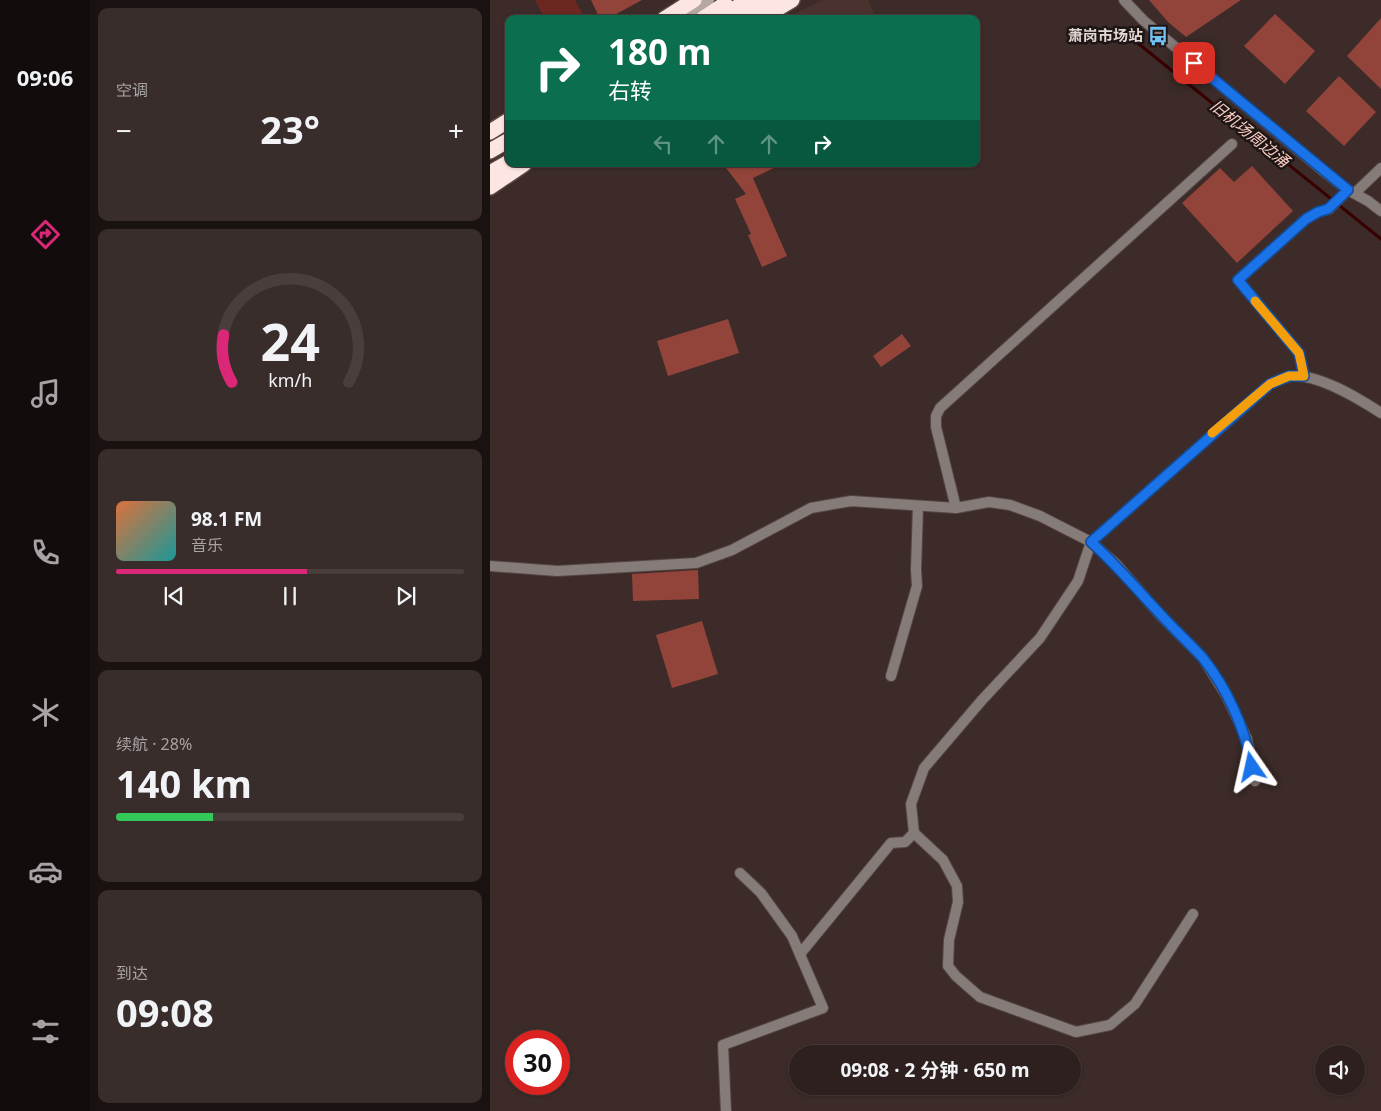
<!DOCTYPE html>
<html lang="zh">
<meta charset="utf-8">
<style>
body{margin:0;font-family:"Noto Sans","Noto Sans SC",sans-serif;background:#392d2b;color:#f1f3f6;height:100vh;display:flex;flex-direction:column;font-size:19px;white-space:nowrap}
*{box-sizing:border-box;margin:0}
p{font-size:16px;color:#a7a3a4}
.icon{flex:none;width:28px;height:28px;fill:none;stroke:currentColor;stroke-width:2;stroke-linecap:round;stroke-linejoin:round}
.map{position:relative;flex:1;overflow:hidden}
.drawer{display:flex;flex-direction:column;gap:8px;padding:8px;background:#191210;width:400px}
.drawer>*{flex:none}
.banner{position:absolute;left:15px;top:15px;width:475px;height:152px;border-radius:10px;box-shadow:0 1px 4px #0004,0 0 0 1px #483e3c;background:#0b6e4f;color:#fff;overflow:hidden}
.buttons{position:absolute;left:825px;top:1045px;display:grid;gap:10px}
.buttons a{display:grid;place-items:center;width:50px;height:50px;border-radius:50%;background:#2d201e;box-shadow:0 1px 4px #0004,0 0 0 1px #483e3c;font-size:25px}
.speed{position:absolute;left:15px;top:1030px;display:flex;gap:10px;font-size:25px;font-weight:700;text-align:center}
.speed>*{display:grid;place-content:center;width:65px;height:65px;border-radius:50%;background:#2d201e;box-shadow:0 1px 4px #0004,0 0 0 1px #483e3c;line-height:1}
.speed .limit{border:8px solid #d22;background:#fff;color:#111}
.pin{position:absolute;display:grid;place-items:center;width:42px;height:42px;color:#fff;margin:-21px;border-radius:10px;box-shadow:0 2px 8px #0006}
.me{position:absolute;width:55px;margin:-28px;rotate:349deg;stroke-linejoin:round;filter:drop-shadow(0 0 4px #0008)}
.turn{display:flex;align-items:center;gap:18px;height:105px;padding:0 20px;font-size:22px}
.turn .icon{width:65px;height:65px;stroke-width:2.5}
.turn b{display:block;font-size:35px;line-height:42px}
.lanes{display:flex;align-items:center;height:48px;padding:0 20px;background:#0003;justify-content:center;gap:25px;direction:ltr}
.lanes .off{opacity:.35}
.big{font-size:38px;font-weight:700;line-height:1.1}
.drawer .widget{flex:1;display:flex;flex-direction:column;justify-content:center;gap:8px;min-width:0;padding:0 18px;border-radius:10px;background:#392d2b}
.drawer .dial{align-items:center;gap:0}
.dial svg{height:130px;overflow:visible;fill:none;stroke:#483e3c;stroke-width:7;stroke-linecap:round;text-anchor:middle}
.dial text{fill:#f1f3f6;stroke:none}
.song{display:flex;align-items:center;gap:15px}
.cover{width:60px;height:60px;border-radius:8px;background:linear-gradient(135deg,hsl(20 70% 55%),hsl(180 70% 35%))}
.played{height:5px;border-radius:2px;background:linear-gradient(90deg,#db2777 55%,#483e3c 55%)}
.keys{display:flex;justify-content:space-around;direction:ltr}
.heat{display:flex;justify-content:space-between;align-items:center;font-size:28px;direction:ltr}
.charge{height:8px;border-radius:4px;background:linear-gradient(90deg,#34c759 28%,#483e3c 0)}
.trip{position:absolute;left:299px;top:1045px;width:292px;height:50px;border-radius:25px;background:#2d201e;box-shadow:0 1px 4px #0004,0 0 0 1px #483e3c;font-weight:700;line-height:50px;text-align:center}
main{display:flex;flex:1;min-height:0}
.menu{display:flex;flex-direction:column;width:90px;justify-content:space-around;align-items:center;background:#120d0c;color:#a7a3a4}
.menu .icon{width:35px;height:35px}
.menu .on{color:#db2777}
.menu b{font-size:22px;color:#f1f3f6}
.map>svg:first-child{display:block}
</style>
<main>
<nav class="menu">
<b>09:06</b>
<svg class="icon on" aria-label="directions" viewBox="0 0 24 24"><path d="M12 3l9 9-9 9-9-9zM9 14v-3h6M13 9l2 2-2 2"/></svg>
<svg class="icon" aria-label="music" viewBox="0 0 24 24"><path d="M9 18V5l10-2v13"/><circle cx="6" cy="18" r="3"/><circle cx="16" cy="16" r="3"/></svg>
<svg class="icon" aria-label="phone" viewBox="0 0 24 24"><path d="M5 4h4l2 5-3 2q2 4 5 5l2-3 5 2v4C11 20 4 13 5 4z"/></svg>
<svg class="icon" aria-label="climate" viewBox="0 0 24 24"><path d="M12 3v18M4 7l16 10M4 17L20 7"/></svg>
<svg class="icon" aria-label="car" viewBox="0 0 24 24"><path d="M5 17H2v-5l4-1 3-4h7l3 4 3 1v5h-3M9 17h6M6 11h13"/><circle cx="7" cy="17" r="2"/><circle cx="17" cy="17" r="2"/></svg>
<svg class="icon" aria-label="filters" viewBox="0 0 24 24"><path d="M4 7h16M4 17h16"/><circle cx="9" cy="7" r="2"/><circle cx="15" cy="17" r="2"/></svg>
</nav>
<section class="drawer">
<div class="widget"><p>空调</p>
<div class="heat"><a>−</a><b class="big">23°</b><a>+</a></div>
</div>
<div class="widget dial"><svg viewBox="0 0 100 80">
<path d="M14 69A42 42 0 1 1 86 69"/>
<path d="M14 69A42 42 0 0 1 9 40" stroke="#db2777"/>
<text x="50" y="56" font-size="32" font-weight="700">24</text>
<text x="50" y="72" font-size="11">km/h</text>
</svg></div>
<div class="widget">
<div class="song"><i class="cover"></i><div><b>98.1 FM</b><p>音乐</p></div></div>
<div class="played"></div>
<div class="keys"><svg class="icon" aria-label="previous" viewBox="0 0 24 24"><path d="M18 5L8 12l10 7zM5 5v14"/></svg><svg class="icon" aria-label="pause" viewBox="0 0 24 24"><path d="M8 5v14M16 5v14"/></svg><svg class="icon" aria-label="next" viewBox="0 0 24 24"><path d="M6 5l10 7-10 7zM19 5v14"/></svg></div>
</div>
<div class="widget"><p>续航 · 28%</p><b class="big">140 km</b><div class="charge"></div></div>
<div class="widget"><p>到达</p><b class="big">09:08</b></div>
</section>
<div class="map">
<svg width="891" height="1111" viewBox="0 0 891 1111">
<rect width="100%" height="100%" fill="#3c2b28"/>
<path fill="#4a322e" d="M333 0H378L387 19 296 18Z"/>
<path fill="#6c2820" d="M45 0H85L95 19H55Z"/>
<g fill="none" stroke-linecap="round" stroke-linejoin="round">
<path stroke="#380101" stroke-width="3" d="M629 28 891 239"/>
</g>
<g fill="#92443a">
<path d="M101 0H152L117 19H110Z"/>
<path d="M659 0H751L696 37 678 22Z"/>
<path d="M785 14 825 51 795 84 754 46Z"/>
<path d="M891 18V89L857 56Z"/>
<path d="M849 76 886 112 854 146 816 111Z"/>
<path d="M233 164H292L263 178 297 256 272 267 258 235 261 234 245 199 256 194Z"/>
<path d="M762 166 803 211 747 263 692 203 730 168 744 182Z"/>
<path d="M238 319 249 353 178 376 167 341Z"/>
<path d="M412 334 421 346 391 367 383 356Z"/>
<path d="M208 570 209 599 143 601 142 574Z"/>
<path d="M212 621 228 674 182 688 166 635Z"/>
</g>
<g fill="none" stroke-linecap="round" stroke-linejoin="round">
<defs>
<g id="street">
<path d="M634 0 653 20 832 170 858 190 878 201 891 211"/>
<path d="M865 193 891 168"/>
<path d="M814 376 809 353 748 280 816 219 828 212 839 209 858 190"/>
<path d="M466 508 446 427V416L450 408 742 144"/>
<path d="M0 566 67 571 206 563 242 550 321 508 361 501 466 508 499 502 520 505 550 516 601 542 626 564 671 616 713 658 736 695 757 739 765 781"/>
<path d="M401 676 427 586 426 570 428 506"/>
<path d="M703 914 645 1004 620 1025 586 1032 490 997 466 976 458 966 459 940 468 902 467 886 453 860 424 833 421 804 434 768 492 700 550 638 588 581 601 542 780 384C787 381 795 377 802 376 829 374 868 398 891 413"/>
<path d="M310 954 401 843 415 842 424 833"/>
<path d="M236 1111 233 1045 333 1008 302 936 271 893 250 873"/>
</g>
<path id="secondary" d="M189 19 219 0"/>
<g id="highway">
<path d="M174 19 204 0"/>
<path d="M212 19 235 4"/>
<path d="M227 19 259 0"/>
<path d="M251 19 280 0"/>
<path d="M270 19 302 0"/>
<path d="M0 132 19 120"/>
<path d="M0 151 19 140"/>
<path d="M0 173 19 162"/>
<path d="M0 187 34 164"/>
</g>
</defs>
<use href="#street" stroke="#574744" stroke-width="12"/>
<use href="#secondary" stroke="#574744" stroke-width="12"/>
<use href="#highway" stroke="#574744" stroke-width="18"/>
<use href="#street" stroke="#857c7a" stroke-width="10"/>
<use href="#secondary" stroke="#b5a7a4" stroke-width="10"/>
<use href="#highway" stroke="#fde6e2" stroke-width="15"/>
</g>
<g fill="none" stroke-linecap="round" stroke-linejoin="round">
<defs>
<path id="route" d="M704 63 858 190 838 209 828 212 816 219 748 280 809 353 814 376H799L780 384 601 542C628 566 647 590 672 616 685 630 699 643 712 657 737 688 755 728 762 767"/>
</defs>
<use href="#route" stroke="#114b97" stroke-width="12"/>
<use href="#route" stroke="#1a73e8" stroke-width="9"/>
<path stroke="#f59e0b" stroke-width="9" d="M722 433 780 384 799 376H814L809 353 765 301"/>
</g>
<defs>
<symbol id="bus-bare" viewBox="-9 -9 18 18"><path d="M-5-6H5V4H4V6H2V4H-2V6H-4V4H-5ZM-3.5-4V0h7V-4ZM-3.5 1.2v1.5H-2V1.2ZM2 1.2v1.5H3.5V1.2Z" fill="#72c1f5" stroke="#1d1614" stroke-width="2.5" paint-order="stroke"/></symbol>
</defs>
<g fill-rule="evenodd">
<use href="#bus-bare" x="654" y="22" width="28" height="28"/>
</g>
<g text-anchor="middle" stroke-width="5" stroke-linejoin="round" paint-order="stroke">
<g font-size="15" font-weight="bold" fill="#e2d7d5" stroke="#1d1614" text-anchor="end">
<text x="653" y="41">萧岗市场站</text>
</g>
<g font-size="16" font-style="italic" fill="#fccdc5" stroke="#1d1614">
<text transform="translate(760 133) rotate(39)" y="6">旧机场周边涌</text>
</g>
</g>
</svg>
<div class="buttons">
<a><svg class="icon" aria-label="sound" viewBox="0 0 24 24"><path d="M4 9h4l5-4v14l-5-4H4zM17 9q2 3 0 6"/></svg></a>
</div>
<div class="speed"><div class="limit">30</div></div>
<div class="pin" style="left:704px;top:63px;background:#d93025"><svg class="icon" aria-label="arrive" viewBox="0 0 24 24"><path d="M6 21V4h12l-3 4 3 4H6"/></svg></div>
<svg class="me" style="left:762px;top:767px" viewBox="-20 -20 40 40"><path d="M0-17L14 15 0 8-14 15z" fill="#1a73e8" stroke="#fff" stroke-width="4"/></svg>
<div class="trip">09:08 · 2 分钟 · 650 m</div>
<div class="banner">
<div class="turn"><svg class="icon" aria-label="right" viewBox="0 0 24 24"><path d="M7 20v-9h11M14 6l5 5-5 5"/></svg><div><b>180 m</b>右转</div></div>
<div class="lanes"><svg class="icon off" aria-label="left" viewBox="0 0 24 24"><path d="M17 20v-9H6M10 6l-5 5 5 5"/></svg><svg class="icon off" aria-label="ahead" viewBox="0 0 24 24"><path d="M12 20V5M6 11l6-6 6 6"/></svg><svg class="icon off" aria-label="ahead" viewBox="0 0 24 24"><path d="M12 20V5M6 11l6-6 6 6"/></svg><svg class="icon" aria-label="right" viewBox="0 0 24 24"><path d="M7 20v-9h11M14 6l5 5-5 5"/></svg></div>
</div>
</div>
</main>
